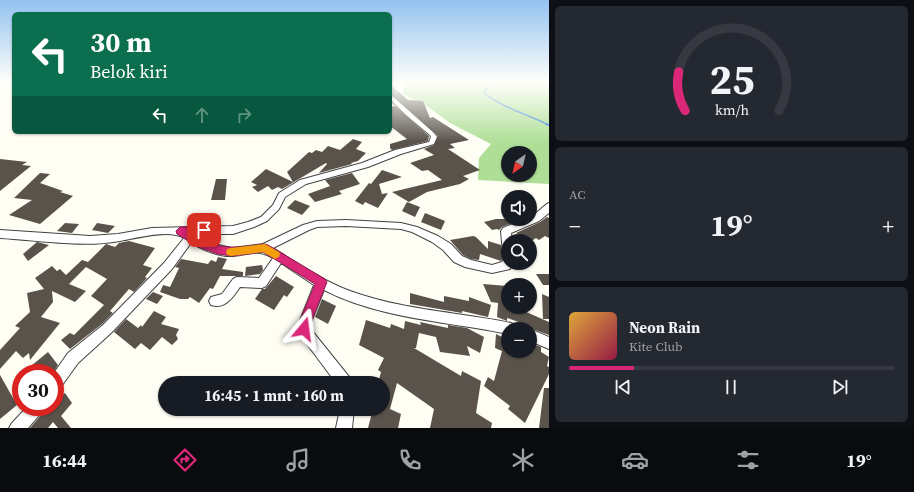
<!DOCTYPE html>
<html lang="id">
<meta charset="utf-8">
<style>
body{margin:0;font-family:"Source Serif 4",serif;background:#242831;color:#f1f3f6;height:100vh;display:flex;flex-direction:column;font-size:15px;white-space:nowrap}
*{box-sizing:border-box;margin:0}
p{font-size:13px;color:#9ea1a6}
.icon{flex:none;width:22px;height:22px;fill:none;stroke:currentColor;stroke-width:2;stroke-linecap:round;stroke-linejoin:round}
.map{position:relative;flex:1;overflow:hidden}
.panel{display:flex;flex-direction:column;gap:6px;padding:6px;background:#0d0f14;width:365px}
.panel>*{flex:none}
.hud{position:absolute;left:12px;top:12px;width:380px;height:122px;border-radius:6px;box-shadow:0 1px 3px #0004;background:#0b6e4f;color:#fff;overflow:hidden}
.needle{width:26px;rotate:214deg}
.controls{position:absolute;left:501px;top:146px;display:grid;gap:8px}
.controls a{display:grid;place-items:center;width:36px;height:36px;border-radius:50%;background:#171b24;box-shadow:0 1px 3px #0004;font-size:20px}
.speed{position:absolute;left:12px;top:364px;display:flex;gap:8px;font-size:20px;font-weight:700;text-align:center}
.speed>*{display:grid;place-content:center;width:52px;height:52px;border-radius:50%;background:#171b24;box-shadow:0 1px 3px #0004;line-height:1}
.speed .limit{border:6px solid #d22;background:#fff;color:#111}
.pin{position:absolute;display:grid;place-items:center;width:34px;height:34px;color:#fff;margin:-17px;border-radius:8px;box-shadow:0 2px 6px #0006}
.me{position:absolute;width:44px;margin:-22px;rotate:16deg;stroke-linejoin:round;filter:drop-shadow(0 0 3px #0008)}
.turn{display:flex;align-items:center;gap:14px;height:84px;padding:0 12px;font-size:18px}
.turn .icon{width:52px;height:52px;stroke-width:2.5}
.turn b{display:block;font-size:28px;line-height:34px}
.lanes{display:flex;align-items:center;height:38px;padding:0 12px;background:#0003;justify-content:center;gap:20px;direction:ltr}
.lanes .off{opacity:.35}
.big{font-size:30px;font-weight:700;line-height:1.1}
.panel .widget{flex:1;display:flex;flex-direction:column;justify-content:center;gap:6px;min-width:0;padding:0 14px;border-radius:6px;background:#242831}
.panel .dial{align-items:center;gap:0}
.dial svg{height:104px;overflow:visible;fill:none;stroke:#363941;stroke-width:7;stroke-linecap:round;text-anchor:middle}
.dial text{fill:#f1f3f6;stroke:none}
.song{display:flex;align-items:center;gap:12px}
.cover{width:48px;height:48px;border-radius:6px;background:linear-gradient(135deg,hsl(40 70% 55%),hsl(340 70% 35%))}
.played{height:4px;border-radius:2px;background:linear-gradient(90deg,#db2777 20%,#363941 20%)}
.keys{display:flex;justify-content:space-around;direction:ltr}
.heat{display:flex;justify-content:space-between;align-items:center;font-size:22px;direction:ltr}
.trip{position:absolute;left:158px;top:376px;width:232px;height:40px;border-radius:20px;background:#171b24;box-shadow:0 1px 3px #0004;font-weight:700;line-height:40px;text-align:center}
.tab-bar{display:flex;height:64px;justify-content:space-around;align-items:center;background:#090b0e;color:#9ea1a6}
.tab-bar .icon{width:28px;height:28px}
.tab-bar .current{color:#db2777}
.tab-bar b{font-size:18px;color:#f1f3f6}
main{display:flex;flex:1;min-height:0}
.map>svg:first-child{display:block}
</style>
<main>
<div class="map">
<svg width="549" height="428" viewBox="0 0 549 428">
<rect width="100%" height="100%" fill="#fffef4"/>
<path fill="#afdf97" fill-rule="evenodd" d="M401 82H549V184L478 180 479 158 491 144 450 123 430 108 403 94V84ZM508 153H530V175H508Z"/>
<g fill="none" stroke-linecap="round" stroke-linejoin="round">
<path stroke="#3682d7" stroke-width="1.5" d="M488 82 490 84 484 93C503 108 527 114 549 125"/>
<path stroke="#3682d7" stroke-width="2" d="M546 124 549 125"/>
</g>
<g fill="#5a534c">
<path d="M390 84 408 100 423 101 430 118 433 117 469 140 450 144 455 148 448 149 480 170 463 176 469 179 460 184 427 192 409 202 392 192 442 180 428 170 422 171 410 163 434 155 424 149 434 145 438 136 390 93Z"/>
<path d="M395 106 429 136 428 141 392 150 390 148V144L407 139 390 126V107Z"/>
<path d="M353 139 362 142 356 149 366 153 358 161 351 163 352 164 319 173 327 164 326 163 282 189 278 187 272 190 268 186 258 192 252 187 257 185 251 182 266 169 293 182 287 172 309 152 312 153 316 150 322 152 328 146 340 150Z"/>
<path d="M0 159 27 162 22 165 31 166 0 191Z"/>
<path d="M382 170 402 177 379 184 382 194 388 193 378 208 365 202 363 205 355 201 369 183 371 184Z"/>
<path d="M40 173 50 174 40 183 63 191 60 192 73 196 40 224 9 215 32 200 14 198Z"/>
<path d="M352 173 360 184 339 191 342 194 315 202 308 194 330 186 325 180Z"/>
<path d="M216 179H227L225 200H211Z"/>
<path d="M295 200 310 206 302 215 287 208Z"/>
<path d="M407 202 420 207 415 217 402 211Z"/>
<path d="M425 213 445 221 441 230 421 222Z"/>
<path d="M547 217 549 218V238L545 236 539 240 536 238 530 242 516 233 540 222Z"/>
<path d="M496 219H522L502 227 499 230 497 229 492 230 484 222Z"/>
<path d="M65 223 79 224 72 233 57 231Z"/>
<path d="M97 223 115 226 108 233 92 230Z"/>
<path d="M473 236 476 237 488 249V241L501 245 503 257 501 261 480 254 479 260 471 259 463 255 450 240Z"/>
<path d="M129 241 155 248 143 265 152 268 145 277 147 278 134 292 129 289 110 311 113 313 102 324 70 349 61 340 70 333 74 335 104 305 91 296 107 279 86 267 69 284 86 291 75 302 52 291 53 302 41 317 60 323 30 360 29 353 23 358 16 351 0 369V350L20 328 15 326 30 312 27 293 44 289 35 278 52 266 57 271 60 269 66 275 82 260 88 262 106 244 115 247 119 243Z"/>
<path d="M37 242 49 245 28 261 23 254Z"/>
<path d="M218 257 227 259 222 269 243 272V276H220L213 289 210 288 199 303 190 297 188 299H180L160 292 163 285 170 287 179 268 175 267 181 259 208 264 211 260 216 262Z"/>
<path d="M262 265 263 270 260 274 245 276 246 267Z"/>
<path d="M536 274H549V285H543Z"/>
<path d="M276 276 294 287 287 297 284 295 274 310 255 299 262 289H265Z"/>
<path d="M483 284 508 286V307L524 308V311L549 322V335L527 327V325L507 318V321L497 317 498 303 491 302Z"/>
<path d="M153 292 163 296 157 304 146 299Z"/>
<path d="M410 293 444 302V296L469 301V297L491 305 488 317 462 311V313L410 304Z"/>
<path d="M542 294 549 297V319H543Z"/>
<path d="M322 299 336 306 328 324 315 317Z"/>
<path d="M154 311 166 317 161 324 179 329 176 335 178 339 172 345 162 337 150 350 141 343 135 349 114 332 126 319 138 328 141 325 142 327Z"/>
<path d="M366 320 390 328 391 324 404 329 405 321 421 325 420 322 448 328V325L467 328 484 337 480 353 467 346 470 356 440 352 436 337 419 333 416 348H414L461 376 462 371 481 381 476 413 492 423 491 428H430L434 409 397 383 390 409 401 414 398 428H368L373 409H383V383H378L381 372 378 370 384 358 359 345Z"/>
<path d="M496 334 508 340V351H523L530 354V343L541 347V352L549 357 547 366 549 367V374L525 423 508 409 510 406 484 386 488 377 494 381 502 351 495 348Z"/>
<path d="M48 352 58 365 55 370 51 373H32L31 366Z"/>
<path d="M0 375 17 405 0 419Z"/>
<path d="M544 388H549V428H539Z"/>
<path d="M65 393 72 403 61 416 71 428H58L53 422 48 428H30L43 413 46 407H55V401Z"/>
</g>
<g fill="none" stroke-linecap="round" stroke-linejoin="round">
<defs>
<g id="minor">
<path d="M390 94 434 133 437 137 434 144 401 154 368 167 306 184 285 197 279 209 267 221 254 227 233 234H191L205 242 232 248 263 244 303 225 317 221 346 220 401 223 417 227 438 236 451 244 462 256 471 260 492 265 502 262 504 258 508 257 504 256 503 253 501 231 503 228 520 221 530 219V217C538 213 544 205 549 203V213L539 221 511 233 512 241H508V263H512L510 269 492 273 465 267 454 262 443 250 432 242 412 232 401 229 346 226 317 227 309 230 273 248C298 264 323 281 350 291 402 310 458 312 511 323L515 325 517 329H508V334C446 321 381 319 324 290L310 325 313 332 350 378 352 383H336L304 340 298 325 314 285 281 263 266 286 262 288 240 287C233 297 225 310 211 305L209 301 211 297 222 294 233 279 237 277 259 278 273 258C257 248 250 255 233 256 219 257 203 250 191 243L172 269 111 333 78 363 60 388 55 390V373H54L68 353 103 325 164 263 184 238C169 229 137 238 120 241 82 248 38 240 0 238V230L90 236 118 234 152 228 233 226 248 222 261 217 273 205 279 193 300 180 362 163 395 150 429 142 431 137 430 135 406 115 390 99Z"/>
<path d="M529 329H530L549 337V349L530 341Z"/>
<path d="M27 407H44L42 412 28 428H9L12 423Z"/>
<path d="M340 409H354L352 428H336Z"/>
</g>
</defs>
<use href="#minor" stroke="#434343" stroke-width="2"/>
<use href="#minor" fill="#fff" fill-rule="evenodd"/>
</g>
<linearGradient id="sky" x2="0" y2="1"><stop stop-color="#93c2f0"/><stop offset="0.58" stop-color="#fffffa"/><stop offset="1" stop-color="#fffffa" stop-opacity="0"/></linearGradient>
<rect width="549" height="142" fill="url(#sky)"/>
<path fill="#db2777" stroke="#8e194d" d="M204 226 208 227 209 230 208 232 193 234C220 251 234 248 265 244L268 245 325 279 327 282 310 325 311 329 309 333 304 335 300 333 298 325 315 284 263 252 232 256 218 254 198 247 177 234 176 231 180 227Z"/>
<path fill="#f59e0b" d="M265 244 279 252 280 254 279 257 275 259 263 252 231 256 227 255 226 252 227 249 231 248Z"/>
</svg>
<div class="controls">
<a><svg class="needle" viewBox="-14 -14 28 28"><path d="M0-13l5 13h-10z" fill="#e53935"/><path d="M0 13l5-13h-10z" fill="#9ea1a6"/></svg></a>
<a><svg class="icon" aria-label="sound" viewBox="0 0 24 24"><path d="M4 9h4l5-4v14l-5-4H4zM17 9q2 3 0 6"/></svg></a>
<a><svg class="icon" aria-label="search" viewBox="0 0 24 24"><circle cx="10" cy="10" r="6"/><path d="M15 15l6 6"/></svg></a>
<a>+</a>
<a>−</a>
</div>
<div class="speed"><div class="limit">30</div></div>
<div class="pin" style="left:204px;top:230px;background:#d93025"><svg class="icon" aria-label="arrive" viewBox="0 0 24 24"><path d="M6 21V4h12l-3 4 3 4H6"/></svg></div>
<svg class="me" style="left:304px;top:329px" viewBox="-20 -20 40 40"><path d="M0-17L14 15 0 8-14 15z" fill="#db2777" stroke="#fff" stroke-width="4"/></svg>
<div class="trip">16:45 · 1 mnt · 160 m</div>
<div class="hud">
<div class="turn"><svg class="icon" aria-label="left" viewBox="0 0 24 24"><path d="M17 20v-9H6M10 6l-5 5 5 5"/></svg><div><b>30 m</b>Belok kiri</div></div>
<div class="lanes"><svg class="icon" aria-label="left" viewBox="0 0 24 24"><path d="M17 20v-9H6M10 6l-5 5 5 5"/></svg><svg class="icon off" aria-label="ahead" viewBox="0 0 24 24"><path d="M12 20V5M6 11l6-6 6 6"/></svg><svg class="icon off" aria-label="right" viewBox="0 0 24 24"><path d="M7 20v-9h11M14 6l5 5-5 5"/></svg></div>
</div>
</div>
<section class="panel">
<div class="widget dial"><svg viewBox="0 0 100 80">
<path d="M14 69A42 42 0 1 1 86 69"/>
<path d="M14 69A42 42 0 0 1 9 39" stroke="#db2777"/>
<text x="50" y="56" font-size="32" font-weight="700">25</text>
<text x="50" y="72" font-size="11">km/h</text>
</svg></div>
<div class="widget"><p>AC</p>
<div class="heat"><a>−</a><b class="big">19°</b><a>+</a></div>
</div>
<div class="widget">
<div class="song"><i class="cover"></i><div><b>Neon Rain</b><p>Kite Club</p></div></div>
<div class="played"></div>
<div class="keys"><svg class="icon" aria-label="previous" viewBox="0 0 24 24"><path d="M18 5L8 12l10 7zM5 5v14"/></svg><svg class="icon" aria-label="pause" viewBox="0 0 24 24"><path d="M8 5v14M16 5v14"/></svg><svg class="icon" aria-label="next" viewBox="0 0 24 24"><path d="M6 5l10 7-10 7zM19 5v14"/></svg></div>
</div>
</section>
</main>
<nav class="tab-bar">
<b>16:44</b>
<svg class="icon current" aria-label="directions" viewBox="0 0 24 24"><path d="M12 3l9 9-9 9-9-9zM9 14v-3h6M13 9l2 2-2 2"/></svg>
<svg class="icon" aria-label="music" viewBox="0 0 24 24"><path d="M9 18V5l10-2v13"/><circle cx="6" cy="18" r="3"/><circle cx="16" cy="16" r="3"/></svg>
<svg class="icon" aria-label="phone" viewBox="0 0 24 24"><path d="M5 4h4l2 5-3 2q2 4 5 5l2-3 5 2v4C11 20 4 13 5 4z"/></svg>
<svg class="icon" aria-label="climate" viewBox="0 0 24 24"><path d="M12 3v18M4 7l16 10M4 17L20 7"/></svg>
<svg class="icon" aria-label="car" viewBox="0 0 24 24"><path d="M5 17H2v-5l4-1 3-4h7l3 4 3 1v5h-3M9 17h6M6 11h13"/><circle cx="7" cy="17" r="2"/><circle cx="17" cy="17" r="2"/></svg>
<svg class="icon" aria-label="filters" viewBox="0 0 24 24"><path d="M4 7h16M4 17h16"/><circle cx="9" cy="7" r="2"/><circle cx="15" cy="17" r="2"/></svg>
<b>19°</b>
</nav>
